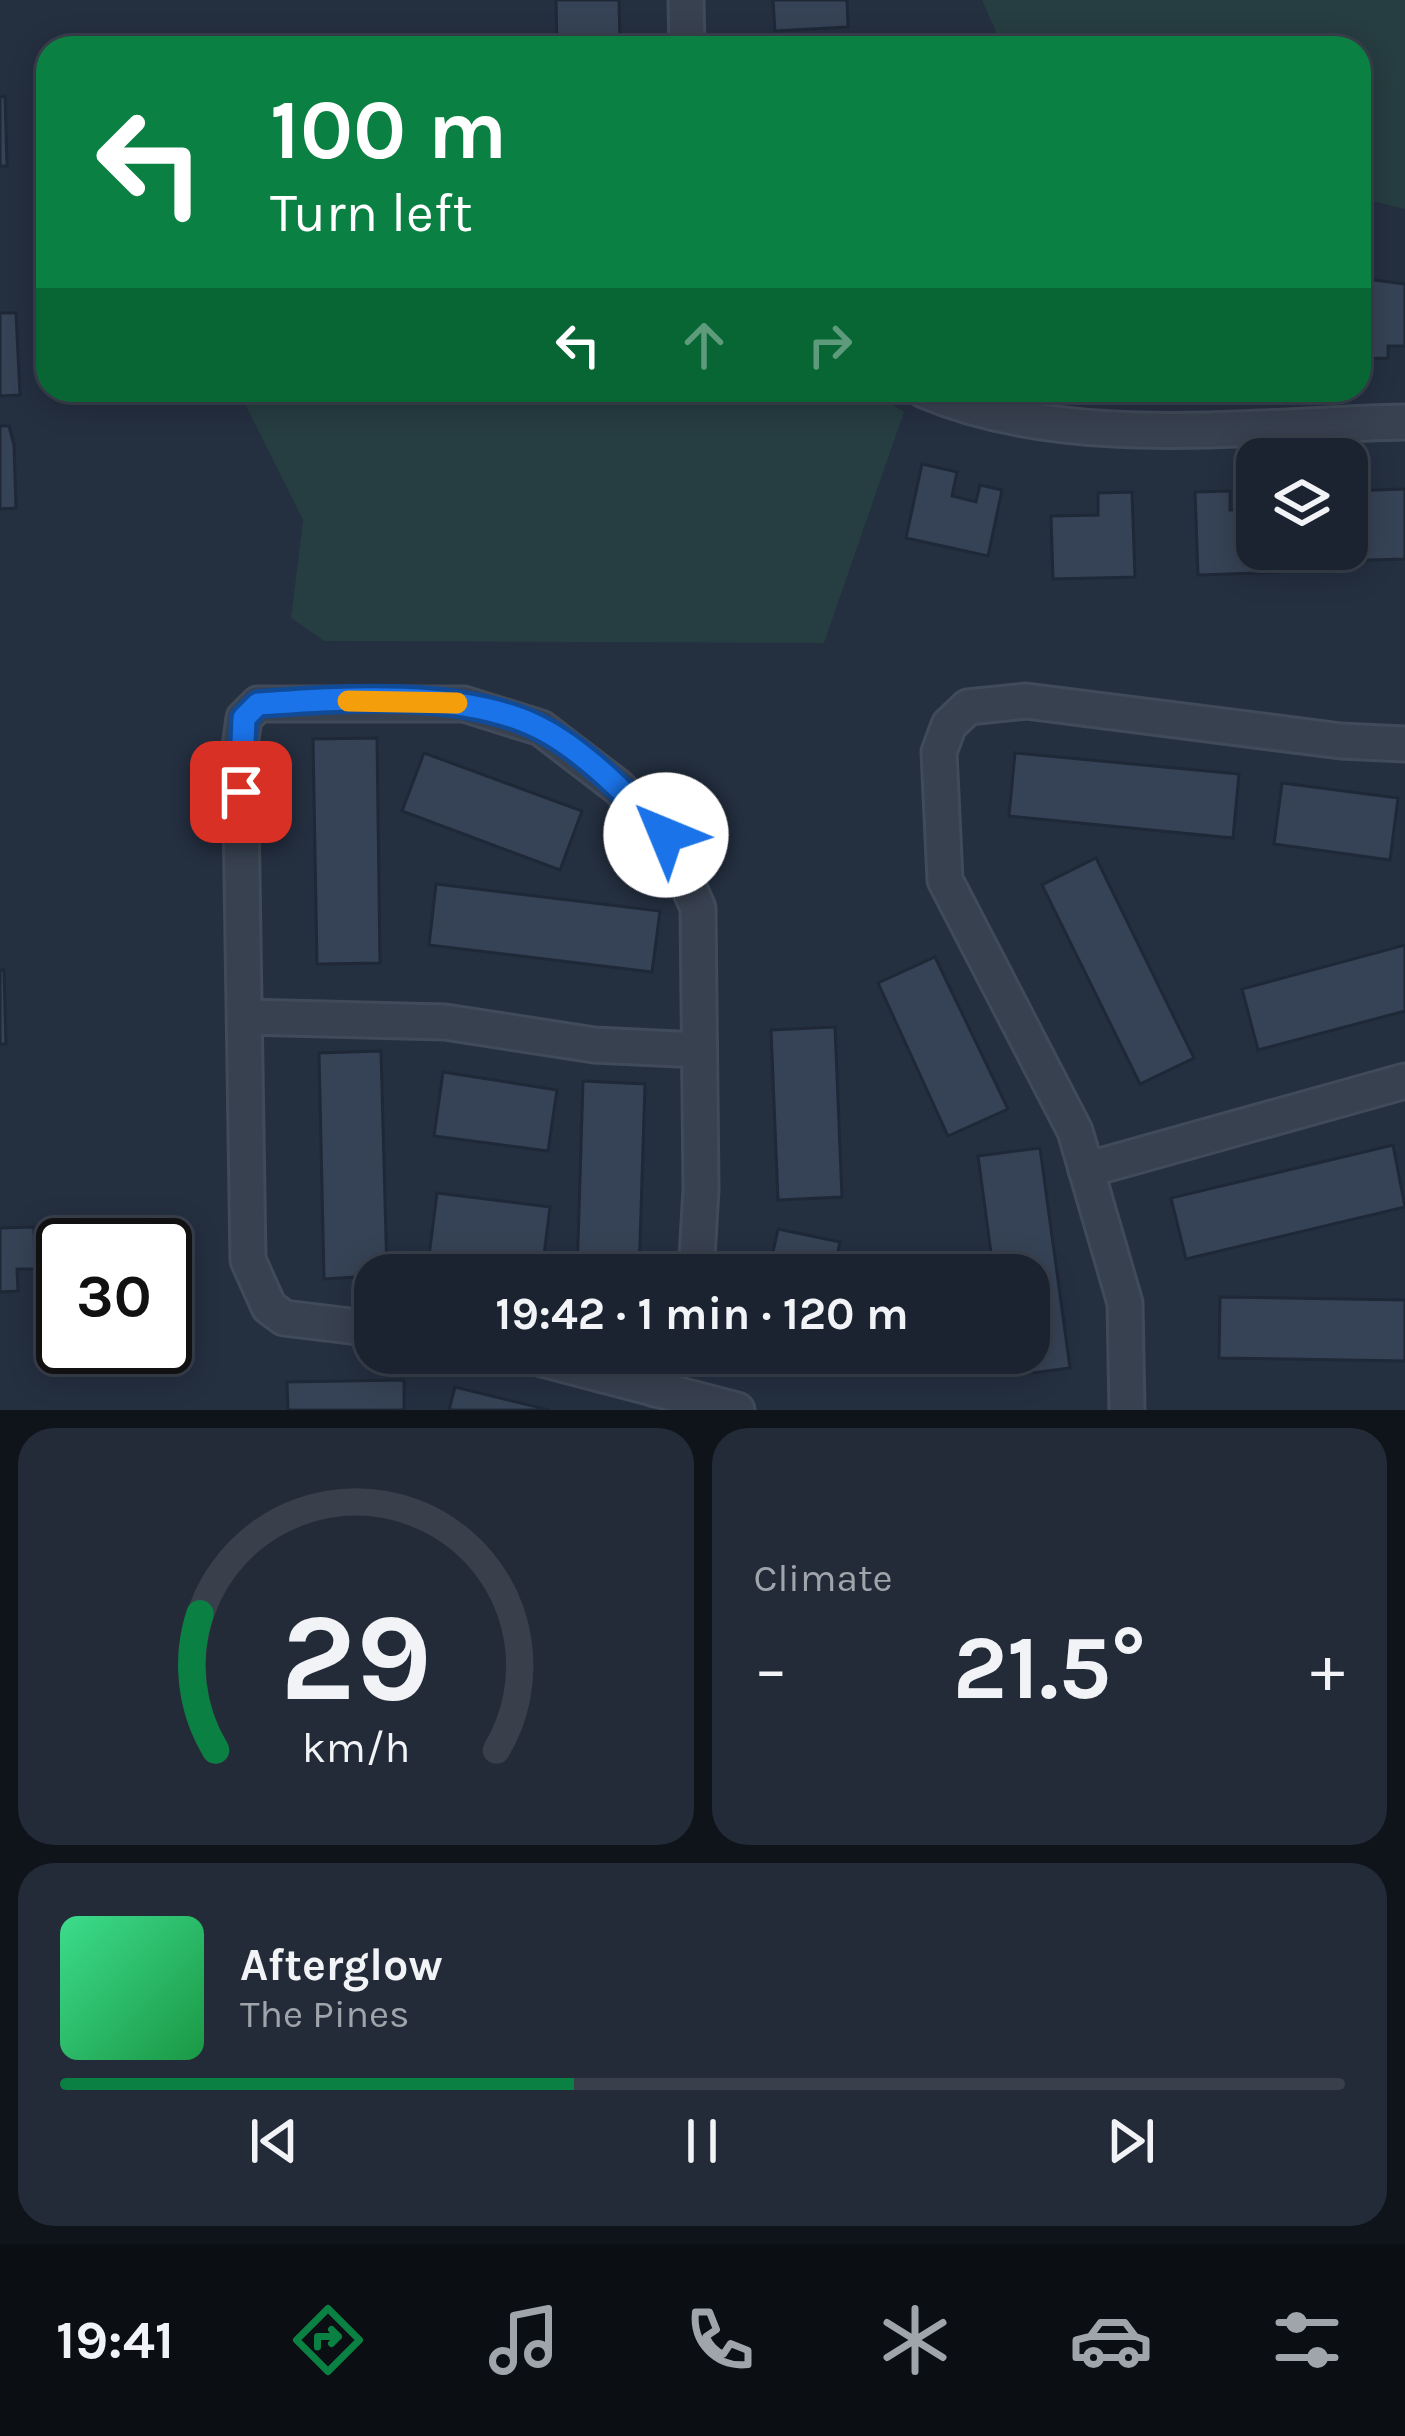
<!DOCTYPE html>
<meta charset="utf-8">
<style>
body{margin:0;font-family:Karla,sans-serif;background:#242b38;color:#f1f3f6;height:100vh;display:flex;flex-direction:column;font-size:45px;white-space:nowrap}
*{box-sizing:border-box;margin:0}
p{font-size:39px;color:#a0a4ab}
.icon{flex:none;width:66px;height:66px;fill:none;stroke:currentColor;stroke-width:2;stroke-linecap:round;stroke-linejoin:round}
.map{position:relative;height:1410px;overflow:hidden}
.panel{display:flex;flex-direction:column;gap:18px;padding:18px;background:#0f131a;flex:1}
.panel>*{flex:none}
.guide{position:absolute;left:36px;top:36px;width:1335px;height:366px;border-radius:36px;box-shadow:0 6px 30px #0003,0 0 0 3px #39404c;background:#0b8043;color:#fff;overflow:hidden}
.fabs{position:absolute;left:1236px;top:438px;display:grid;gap:24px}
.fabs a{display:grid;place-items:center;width:132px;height:132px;border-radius:24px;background:#1b2330;box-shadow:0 6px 30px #0003,0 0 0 3px #39404c;font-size:60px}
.speed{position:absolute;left:36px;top:1218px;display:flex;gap:24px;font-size:60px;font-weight:700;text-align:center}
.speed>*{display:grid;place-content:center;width:156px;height:156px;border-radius:50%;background:#1b2330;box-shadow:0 6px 30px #0003,0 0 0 3px #39404c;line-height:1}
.speed .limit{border:6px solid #111;border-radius:18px;background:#fff;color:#111}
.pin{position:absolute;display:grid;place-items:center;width:102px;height:102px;color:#fff;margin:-51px;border-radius:24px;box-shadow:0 6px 18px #0006}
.me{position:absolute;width:132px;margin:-66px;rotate:315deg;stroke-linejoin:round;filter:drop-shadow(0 0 9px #0008)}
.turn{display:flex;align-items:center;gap:42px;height:252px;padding:0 36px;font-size:54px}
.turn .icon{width:156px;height:156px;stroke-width:2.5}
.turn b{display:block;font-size:84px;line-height:102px}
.lanes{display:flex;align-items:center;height:114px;padding:0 36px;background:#0003;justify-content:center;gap:60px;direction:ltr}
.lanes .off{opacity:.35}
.big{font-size:90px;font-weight:700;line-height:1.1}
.panel .widget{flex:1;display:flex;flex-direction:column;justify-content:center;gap:18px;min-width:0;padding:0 42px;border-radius:36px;background:#242b38}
.panel .dial{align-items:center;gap:0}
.dial svg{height:312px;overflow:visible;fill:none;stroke:#39404c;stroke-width:7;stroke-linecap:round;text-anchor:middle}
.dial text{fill:#f1f3f6;stroke:none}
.song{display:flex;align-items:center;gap:36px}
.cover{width:144px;height:144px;border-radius:18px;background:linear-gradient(135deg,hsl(150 70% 55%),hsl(140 70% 35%))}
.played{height:12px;border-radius:6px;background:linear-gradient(90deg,#0b8043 40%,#39404c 40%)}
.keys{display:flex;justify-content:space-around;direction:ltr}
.heat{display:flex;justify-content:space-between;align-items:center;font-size:66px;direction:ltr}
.panel .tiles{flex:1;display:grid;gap:18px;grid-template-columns:1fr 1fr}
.widget:last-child{grid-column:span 2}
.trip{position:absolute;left:354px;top:1254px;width:696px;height:120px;border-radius:36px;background:#1b2330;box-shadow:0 6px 30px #0003,0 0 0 3px #39404c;font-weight:700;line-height:120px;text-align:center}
.tab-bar{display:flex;height:192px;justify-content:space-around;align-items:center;background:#0b0e13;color:#a0a4ab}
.tab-bar .icon{width:84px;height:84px}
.tab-bar .selected{color:#0b8043}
.tab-bar b{font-size:54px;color:#f1f3f6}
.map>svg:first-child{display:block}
</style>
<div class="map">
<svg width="1405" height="1410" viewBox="0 0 1405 1410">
<rect width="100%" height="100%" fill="#242f40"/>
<g fill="#263d41">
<path d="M982 0H1405V209L1359 198V48H1003Z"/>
<path d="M238 390H870L904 412 824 643 324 641 291 618 303 520Z"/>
</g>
<g fill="#364356" stroke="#1f2837" stroke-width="3">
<path d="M556 0H619L620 43 557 46Z"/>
<path d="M773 0H847L848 27 775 31Z"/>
<path d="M5 96 7 166H0V97Z"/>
<path d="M1359 278 1405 284V346H1388V358L1359 359Z"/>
<path d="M0 313H16L20 395 0 396Z"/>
<path d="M0 426H9L14 445 16 508 0 509Z"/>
<path d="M922 464 957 472 952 496 976 502 980 485 1002 490 988 556 906 538Z"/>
<path d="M1405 489V559L1333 561 1332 549H1347V491Z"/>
<path d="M1230 491V510L1257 509V549H1283V572L1198 575 1195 492Z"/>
<path d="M1132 492 1135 577 1053 579 1051 516 1098 515V493Z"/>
<path d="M377 738 380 963 317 964 313 739Z"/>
<path d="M424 753 582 811 560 870 402 811Z"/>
<path d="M1015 753 1239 774 1233 838 1009 816Z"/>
<path d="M1282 783 1398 798 1390 860 1274 844Z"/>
<path d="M1096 858 1194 1058 1140 1084 1042 885Z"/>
<path d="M436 884 660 911 652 972 429 945Z"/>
<path d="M1405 945V1011L1258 1050 1242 989Z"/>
<path d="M935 957 1008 1109 948 1136 878 983Z"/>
<path d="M0 970H4L6 1044H0Z"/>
<path d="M835 1027 842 1197 778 1200 771 1030Z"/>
<path d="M381 1051 387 1275 324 1279 319 1053Z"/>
<path d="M443 1072 557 1090 548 1151 434 1136Z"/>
<path d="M583 1081 645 1084 639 1275H577Z"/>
<path d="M1393 1145 1405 1207 1186 1259 1171 1198Z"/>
<path d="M1040 1148 1070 1368 1008 1376 1005 1353H1029V1275H994L978 1156Z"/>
<path d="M437 1193 550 1207 542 1271 429 1256Z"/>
<path d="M34 1227 35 1269H17L18 1291 0 1292V1228Z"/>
<path d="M778 1229 840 1242 833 1275H768Z"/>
<path d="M1220 1297 1405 1300V1361L1219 1358Z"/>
<path d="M854 1353H969L967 1374 853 1365Z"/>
<path d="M404 1380V1410H288L287 1382Z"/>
<path d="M455 1387 549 1410H449Z"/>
</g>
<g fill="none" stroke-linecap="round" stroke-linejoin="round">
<defs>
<g id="minor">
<path d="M686 0 687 48"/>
<path d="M924 390C1068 452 1251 425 1405 422"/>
<path d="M245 1017 445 1022 594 1045 699 1050"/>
<path d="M1086 1170 1405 1081"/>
<path d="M375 1329 284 1318 269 1307 248 1260 240 747 244 718 258 704H464L541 728 618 787 666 835 698 908 701 1189 696 1275"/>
<path d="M519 1353 737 1410"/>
<path d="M655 1389 672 1353"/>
<path d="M1127 1410 1125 1303 1075 1131 945 880 939 752 949 725 968 707 1026 701 1341 741 1405 744"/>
</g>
</defs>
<use href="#minor" stroke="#414a59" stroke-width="39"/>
<use href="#minor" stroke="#384150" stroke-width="33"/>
</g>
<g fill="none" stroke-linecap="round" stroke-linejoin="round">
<defs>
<path id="route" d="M241 792 244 718 258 704C342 698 464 689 540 728 587 752 629 798 666 835"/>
</defs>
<use href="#route" stroke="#114b97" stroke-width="30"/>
<use href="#route" stroke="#1a73e8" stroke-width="21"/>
<path stroke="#f59e0b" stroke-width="21" d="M348 701 457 703"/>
</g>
</svg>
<div class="fabs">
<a><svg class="icon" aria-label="layers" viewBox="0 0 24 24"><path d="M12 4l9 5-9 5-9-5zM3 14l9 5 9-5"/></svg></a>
</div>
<div class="speed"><div class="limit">30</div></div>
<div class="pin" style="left:241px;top:792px;background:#d93025"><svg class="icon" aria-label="arrive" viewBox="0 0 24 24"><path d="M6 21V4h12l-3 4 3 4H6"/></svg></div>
<svg class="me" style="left:666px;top:835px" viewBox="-20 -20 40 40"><circle r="19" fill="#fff"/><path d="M0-13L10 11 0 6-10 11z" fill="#1a73e8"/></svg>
<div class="trip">19:42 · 1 min · 120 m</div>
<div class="guide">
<div class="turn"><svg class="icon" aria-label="left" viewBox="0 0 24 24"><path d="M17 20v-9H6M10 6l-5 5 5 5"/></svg><div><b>100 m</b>Turn left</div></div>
<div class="lanes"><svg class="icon" aria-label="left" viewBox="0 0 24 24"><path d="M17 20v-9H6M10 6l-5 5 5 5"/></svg><svg class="icon off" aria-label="ahead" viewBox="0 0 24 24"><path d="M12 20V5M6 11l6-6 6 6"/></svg><svg class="icon off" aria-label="right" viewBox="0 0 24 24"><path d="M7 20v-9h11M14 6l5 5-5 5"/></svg></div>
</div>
</div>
<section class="panel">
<div class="tiles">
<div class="widget dial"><svg viewBox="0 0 100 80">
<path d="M14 69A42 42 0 1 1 86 69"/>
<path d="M14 69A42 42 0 0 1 10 34" stroke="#0b8043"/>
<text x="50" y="56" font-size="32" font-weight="700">29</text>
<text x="50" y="72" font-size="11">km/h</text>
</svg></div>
<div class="widget"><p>Climate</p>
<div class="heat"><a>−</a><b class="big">21.5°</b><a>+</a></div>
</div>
<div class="widget">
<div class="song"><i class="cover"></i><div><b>Afterglow</b><p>The Pines</p></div></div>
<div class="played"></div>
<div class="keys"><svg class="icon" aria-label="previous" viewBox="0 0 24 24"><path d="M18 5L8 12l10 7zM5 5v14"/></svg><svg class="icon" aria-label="pause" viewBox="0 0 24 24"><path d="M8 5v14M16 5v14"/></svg><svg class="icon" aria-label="next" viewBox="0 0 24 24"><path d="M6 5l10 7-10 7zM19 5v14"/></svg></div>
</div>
</div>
</section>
<nav class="tab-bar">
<b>19:41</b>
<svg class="icon selected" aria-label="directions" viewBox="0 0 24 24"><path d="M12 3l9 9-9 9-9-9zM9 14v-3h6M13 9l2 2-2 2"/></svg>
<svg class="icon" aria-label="music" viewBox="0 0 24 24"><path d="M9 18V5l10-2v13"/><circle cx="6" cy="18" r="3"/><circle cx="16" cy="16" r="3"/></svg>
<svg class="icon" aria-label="phone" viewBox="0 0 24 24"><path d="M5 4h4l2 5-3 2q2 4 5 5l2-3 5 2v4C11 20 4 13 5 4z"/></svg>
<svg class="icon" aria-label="climate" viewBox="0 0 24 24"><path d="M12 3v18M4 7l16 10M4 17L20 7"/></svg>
<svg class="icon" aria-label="car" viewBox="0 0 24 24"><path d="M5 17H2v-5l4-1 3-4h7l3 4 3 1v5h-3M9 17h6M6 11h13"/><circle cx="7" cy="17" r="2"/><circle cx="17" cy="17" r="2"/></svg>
<svg class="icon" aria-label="filters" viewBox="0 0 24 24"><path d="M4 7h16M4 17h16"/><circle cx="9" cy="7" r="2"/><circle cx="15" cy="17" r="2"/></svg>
</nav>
